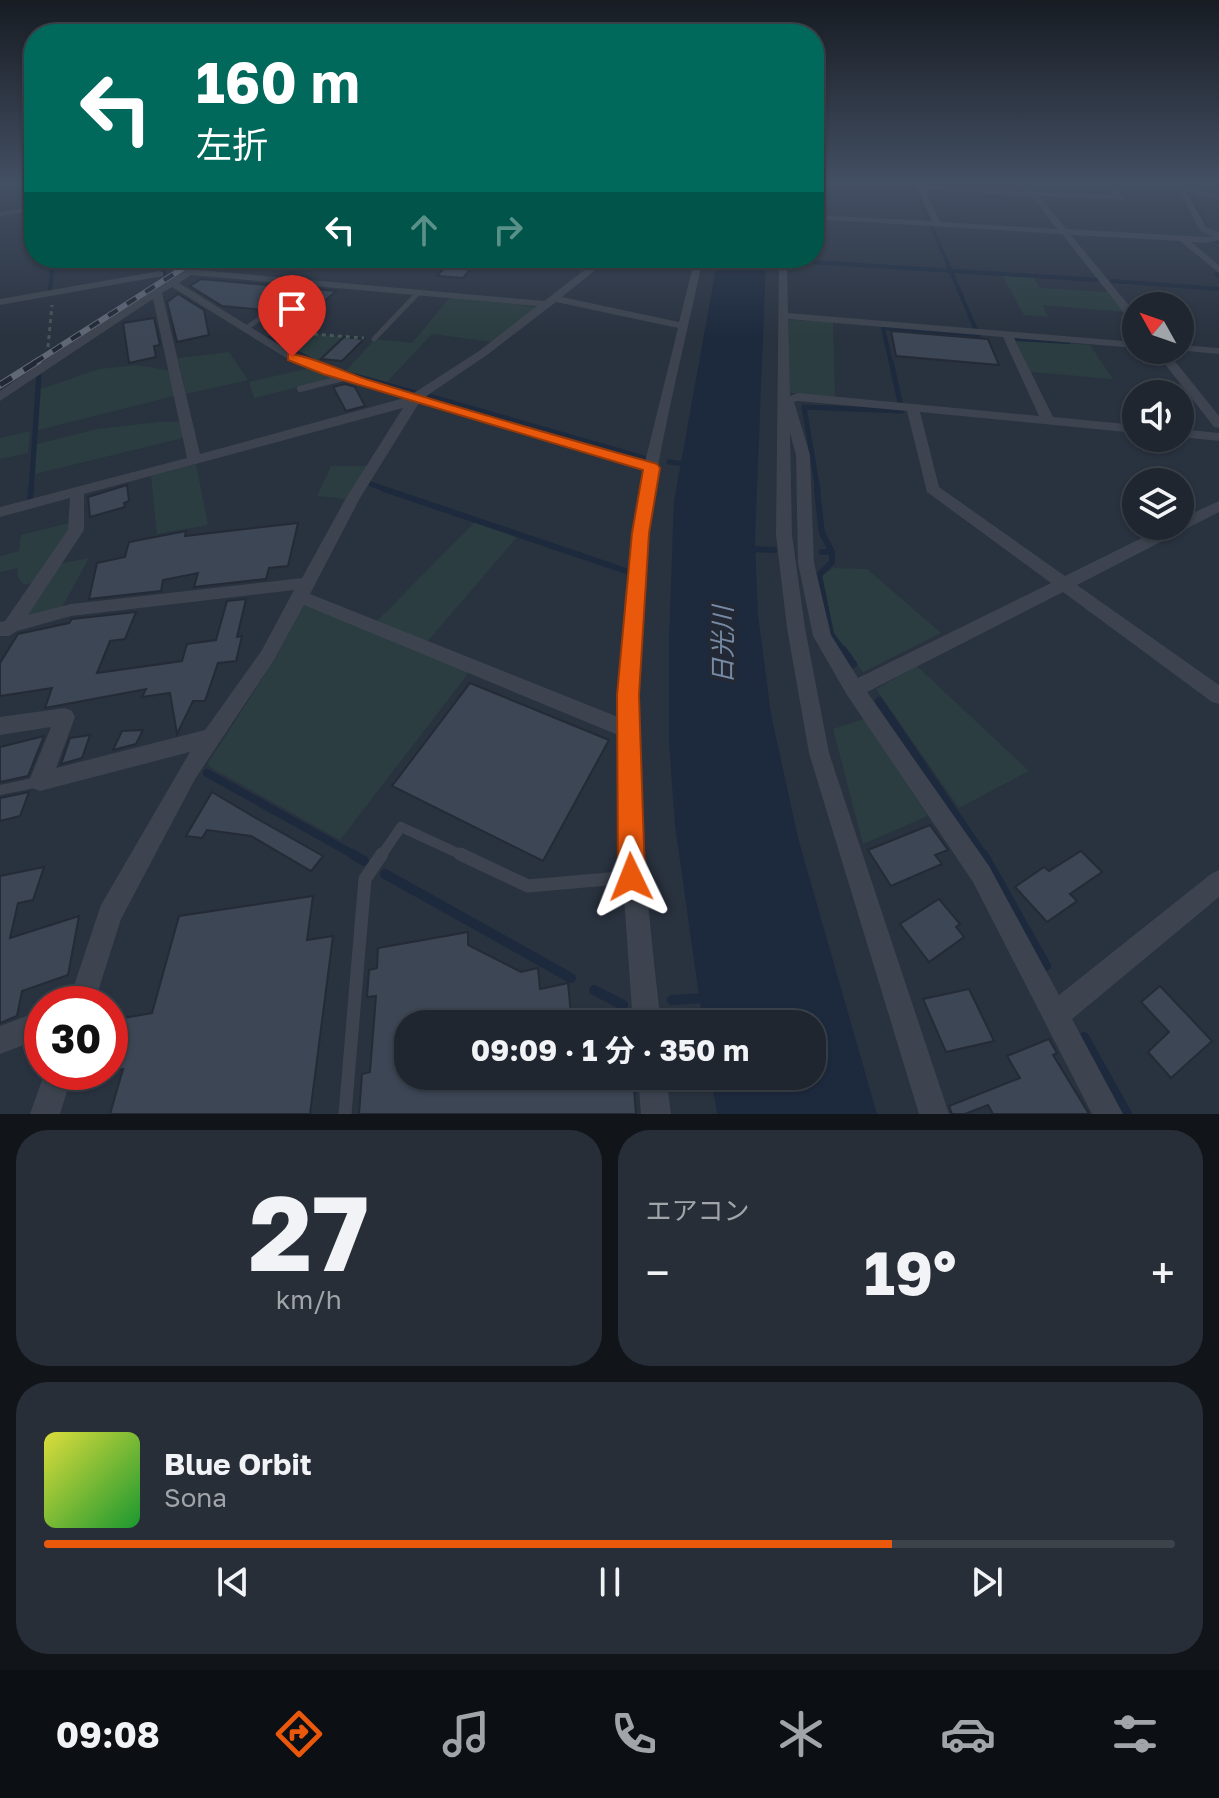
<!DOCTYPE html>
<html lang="ja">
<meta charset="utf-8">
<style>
body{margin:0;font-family:"Golos Text","Noto Sans JP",sans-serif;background:#272e37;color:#f1f3f6;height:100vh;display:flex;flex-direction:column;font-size:30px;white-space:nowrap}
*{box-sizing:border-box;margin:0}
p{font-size:26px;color:#a1a5aa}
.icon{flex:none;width:44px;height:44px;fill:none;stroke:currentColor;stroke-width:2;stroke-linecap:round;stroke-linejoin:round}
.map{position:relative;height:1114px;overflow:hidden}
.side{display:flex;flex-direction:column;gap:16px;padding:16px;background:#11151a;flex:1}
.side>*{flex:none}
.top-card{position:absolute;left:24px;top:24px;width:800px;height:244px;border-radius:32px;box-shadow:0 2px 6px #0004,0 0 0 2px #3c434b;background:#00695c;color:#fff;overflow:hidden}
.needle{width:52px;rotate:310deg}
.tools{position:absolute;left:1122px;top:292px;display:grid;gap:16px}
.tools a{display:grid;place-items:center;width:72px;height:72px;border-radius:50%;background:#1f262f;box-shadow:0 2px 6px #0004,0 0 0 2px #3c434b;font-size:40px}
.speed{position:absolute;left:24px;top:986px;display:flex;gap:16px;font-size:40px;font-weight:700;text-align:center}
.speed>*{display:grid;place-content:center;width:104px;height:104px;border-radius:50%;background:#1f262f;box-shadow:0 2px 6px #0004,0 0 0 2px #3c434b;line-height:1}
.speed .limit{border:12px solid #d22;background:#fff;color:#111}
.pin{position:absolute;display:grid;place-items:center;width:68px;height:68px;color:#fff;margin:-82px -34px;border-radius:50% 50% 50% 0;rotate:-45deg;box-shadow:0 0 8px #0007}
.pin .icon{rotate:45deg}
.me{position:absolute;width:88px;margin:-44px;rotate:358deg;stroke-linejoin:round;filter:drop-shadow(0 0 6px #0008)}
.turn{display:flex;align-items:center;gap:28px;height:168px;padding:0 40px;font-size:36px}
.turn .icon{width:104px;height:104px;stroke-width:2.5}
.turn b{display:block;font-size:56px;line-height:68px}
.lanes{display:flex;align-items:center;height:76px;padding:0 40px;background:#0003;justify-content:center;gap:40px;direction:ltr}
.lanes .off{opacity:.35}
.big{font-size:60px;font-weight:700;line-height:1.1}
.side .tile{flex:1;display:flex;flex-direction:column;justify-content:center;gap:12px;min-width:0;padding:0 28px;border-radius:32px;background:#272e37}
.side .dial{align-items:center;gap:0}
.dial b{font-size:104px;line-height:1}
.song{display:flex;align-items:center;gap:24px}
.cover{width:96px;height:96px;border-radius:12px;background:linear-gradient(135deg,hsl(60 70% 55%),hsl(130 70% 35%))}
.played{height:8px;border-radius:4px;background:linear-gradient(90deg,#ea580c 75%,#3c434b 75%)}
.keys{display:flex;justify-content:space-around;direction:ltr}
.heat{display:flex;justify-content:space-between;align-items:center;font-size:44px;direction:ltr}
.side .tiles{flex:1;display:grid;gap:16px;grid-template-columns:1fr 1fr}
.tile:last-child{grid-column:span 2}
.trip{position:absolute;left:394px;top:1010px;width:432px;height:80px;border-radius:32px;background:#1f262f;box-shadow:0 2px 6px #0004,0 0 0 2px #3c434b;font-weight:700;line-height:80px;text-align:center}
.dock{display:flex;height:128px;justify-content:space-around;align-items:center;background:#0c0f13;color:#a1a5aa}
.dock .icon{width:56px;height:56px}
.dock .selected{color:#ea580c}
.dock b{font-size:36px;color:#f1f3f6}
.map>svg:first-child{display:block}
</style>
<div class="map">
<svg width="1219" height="1114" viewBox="0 0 1219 1114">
<rect width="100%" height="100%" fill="#29323f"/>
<g fill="#2b3d40">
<path d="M1002 275 1033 277 1040 288 1108 292 1124 312 1043 305 1048 317 1024 315Z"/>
<path d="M450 297 538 307 492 342 432 334 387 382 346 371 375 339 412 343Z"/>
<path d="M791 320 833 322 835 397 792 393 786 388 785 322Z"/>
<path d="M278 330 342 337 318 361 270 337Z"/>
<path d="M1015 339 1090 345 1113 379 1030 372Z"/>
<path d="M229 352 248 380 186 394 178 358Z"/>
<path d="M137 365 172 371 178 395 38 430 41 389 99 369Z"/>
<path d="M310 368 339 377 254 398 249 382Z"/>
<path d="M158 422H184L187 437 35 474 37 444 97 429Z"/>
<path d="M30 431 28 453 0 459V438Z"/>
<path d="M196 464 208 525 157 534 151 476Z"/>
<path d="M331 466H368L347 499 317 496Z"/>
<path d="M476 521 518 536 427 642 377 621Z"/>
<path d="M69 523 68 531 34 582 25 585 18 578V568L0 572V556L19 551 21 535Z"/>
<path d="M89 558 61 609 24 616 58 564Z"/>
<path d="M833 568 867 569 941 633 863 672 834 634 822 576Z"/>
<path d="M305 603 467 667V675L340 840 210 767 208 763 273 662Z"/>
<path d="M917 666 1029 771 959 808 876 689Z"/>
<path d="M864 719 928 816 863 844 833 729Z"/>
</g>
<path fill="#1d293d" d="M718 258H766L755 541 758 615 771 714 798 838 877 1114H717L711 1076H812V1024H703L675 825 669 741V641L674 501Z"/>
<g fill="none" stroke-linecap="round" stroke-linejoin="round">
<g stroke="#1d293d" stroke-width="3">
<path d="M814 182 914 188"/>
<path d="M912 182 930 223"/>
<path d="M1184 187 1206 182"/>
<path d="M1188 191 1208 230 1213 231"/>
<path d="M931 226 947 262"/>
<path d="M1219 241 1216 242H1219"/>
<path d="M160 258 161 262"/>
<path d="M797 261 816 262"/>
<path d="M53 262V258"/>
</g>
<g stroke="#1d293d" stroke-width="4">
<path d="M161 260 165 276"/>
<path d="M946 260 976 330"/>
<path d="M797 261 1097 280"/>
<path d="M1216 274 1219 276"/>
<path d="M1112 281 1219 289"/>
<path d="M50 292 53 260"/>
<path d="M269 338 318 363"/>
<path d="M1016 339 1069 342"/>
<path d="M891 363 883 328 979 335"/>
</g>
<g stroke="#1d293d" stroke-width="5">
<path d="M313 361 337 370"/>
<path d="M891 361 900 402"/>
<path d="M344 373 416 393"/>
<path d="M429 396 644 458"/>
<path d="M669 462 685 464"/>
<path d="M371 484 390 491"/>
<path d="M31 491 39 374"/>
<path d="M818 491 804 407 902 411"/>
</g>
<g stroke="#1d293d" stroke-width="6">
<path d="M384 489 626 571"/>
<path d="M817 489 822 533 832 552H822"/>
<path d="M30 500 31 489"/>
<path d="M750 549 774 550"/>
<path d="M832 555V562L819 575 831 634 844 652"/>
</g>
<g stroke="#1d293d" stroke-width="8">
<path d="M843 650 853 664"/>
<path d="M879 701 984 856"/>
<path d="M207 773 356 856"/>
</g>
<g stroke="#1d293d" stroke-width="10">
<path d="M352 854 364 861"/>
<path d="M983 854 1046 966"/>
<path d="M385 874 571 978"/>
<path d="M594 990 623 1005"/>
<path d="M672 1000 704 998"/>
<path d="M1084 1037 1127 1114"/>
</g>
</g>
<g fill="#3c4655" stroke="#242b37" stroke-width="2">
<path d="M452 260 457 259 478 260 463 278 437 276Z"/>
<path d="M201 279 336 291 318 307 303 306 290 317 273 316 274 310 269 307 263 310 222 306 190 286Z"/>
<path d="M178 294 204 310 209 335 177 342 167 302Z"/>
<path d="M154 318 160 345 154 346 156 357 129 363 123 323Z"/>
<path d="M891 331 988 339 999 365 896 356Z"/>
<path d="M344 337 364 339 342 361 321 359Z"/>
<path d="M345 384 355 387 365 406 346 411 333 387Z"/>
<path d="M127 485 129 501 124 503 125 507 90 517 88 497Z"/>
<path d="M298 523 288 566 269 568 266 579 194 587 198 573 163 580 161 591 89 599 97 563 125 557 129 542 186 531 185 536Z"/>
<path d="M246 599 237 637 242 636 236 661 218 663 205 701H193L177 734 170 693 142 697 146 689 45 708 52 688 0 696V663L18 634 69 623 72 619 136 612 125 639 110 641 97 673 182 661 187 644 216 640 227 601Z"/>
<path d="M470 683 609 740 543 861 392 786Z"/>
<path d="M143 730 136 744 113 750 122 731Z"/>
<path d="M90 735 82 758 61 764 70 738Z"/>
<path d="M44 736 28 776 0 782V747Z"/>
<path d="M29 792 20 816 0 821V798Z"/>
<path d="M212 792 261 821 323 856 311 871 251 836 207 830 202 838 186 836Z"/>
<path d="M930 825 948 850 935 855 942 864 891 886 868 850Z"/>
<path d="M1081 851 1102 872 1070 894 1077 901 1047 922 1015 887 1044 867 1049 871Z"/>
<path d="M44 867 33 900 18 903 10 938 79 916 68 975 22 991 17 1016 0 1023V876Z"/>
<path d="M313 896 307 940 333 936 310 1114H110L123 1069 110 1072 112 1020 152 1013 179 916Z"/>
<path d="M939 899 960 924 956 927 964 937 929 962 900 924Z"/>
<path d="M468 932V945L521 972 538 968 540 989 568 983 572 1024H408V1076H633L636 1114H359L362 1074 370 1072 376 996 367 997 369 970 377 968 378 948Z"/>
<path d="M1160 986 1212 1041 1171 1078 1148 1052 1169 1032 1141 1002Z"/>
<path d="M969 989 994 1041 946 1052 923 999Z"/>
<path d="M1049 1039 1057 1053 1053 1055 1089 1114H993L988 1105 965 1114H952L949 1106 1020 1078 1007 1056Z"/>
</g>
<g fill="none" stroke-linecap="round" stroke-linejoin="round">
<g stroke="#445658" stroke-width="3" stroke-dasharray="4 4" stroke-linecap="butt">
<path d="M274 331 364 338"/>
<path d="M48 347 52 305"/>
</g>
<g stroke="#3d444f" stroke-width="5">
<path d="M245 329 269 312"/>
<path d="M374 339 418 293"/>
</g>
<path stroke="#3d444f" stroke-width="6" d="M300 389 347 377"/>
<g stroke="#3d444f" stroke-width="10">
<path d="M0 790 38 782"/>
<path d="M381 856 401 827 464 856"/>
</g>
<g stroke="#3d444f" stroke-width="13">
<path d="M460 854 528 886 631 877"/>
<path d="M345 1114 365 879 382 854"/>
</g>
<g fill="#3d444f" fill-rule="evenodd">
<path d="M915 182H921L923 186 1028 191 1020 182H1027L1036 192 1113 195 1098 182H1106L1123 196V200L1039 196 1066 229 1206 237 1213 236 1200 231 1179 189 1157 182H1167L1219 196V200L1187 192 1206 227 1219 232V240L1206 243 1191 242 1219 265V273L1180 241 1071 235 1136 314V324L1132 323 1062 234 814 219V215L932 221ZM925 190 1031 196 1057 229 940 222Z"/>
<path d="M34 207V211L0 216V212Z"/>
<path d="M206 258H216L199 270 544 301 586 269 490 261 486 258H521L592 264 600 258H610L562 297 679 322 695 258H703C684 348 660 438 648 529 626 694 642 860 661 1024H633L620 840 618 735 304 605 274 660 195 779 121 919 94 1004H68L101 905 190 752 40 791 32 788 29 781 51 727 0 735V717L65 708 72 711 75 717 56 768 205 730 262 650 294 590 71 616 17 631 9 636H0V622L5 621 68 530 70 498 0 517V507L187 458 153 299 0 401V391L75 339ZM191 275 537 306 479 351 414 393 332 370 296 355 179 283ZM172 287 288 359 324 374 404 398 200 454 162 293ZM556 302 678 328 645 462 425 397 487 355ZM419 403 644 470 625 594 618 717 310 594 360 498ZM403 408 346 498 302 578 71 604 28 615 84 530V494Z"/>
<path d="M779 258H787L788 313 1136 342V348L1014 338 1053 417 1136 425V433L920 412 939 487 1065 576 1166 526H1180V519L1219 501V512L1077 585 1219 685V704L1212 702 1063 592 867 692 989 866 1059 995 1211 874 1219 870V897L1072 1019 1123 1114H1092L973 882 847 695 813 636 798 563 796 455 790 433 792 535 805 628 829 753 949 1114H919L809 753 787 628 776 535ZM788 319 1003 337 1039 416 798 393 790 396ZM798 401 907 411 927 492 1051 583 858 678 831 635 814 563 810 455 794 402Z"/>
<path d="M160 271 163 272V276L0 305V299Z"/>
<path d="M1180 345 1219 348V354L1176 350H1180Z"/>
<path d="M1154 350H1166L1219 416V428L1214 427Z"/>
<path d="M1180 429 1219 433V441L1180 437Z"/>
<path d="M42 1010V1038L0 1054V1026Z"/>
<path d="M45 1072H73L60 1114H30Z"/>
<path d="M638 1076H666L671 1114H641Z"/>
</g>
<defs>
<path id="rail-far2" d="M192 262 199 258"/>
<path id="rail-far1" d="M34 363 196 260"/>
<path id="rail" d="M0 385 38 361"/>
</defs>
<use href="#rail-far2" stroke="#606876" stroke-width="4"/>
<use href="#rail-far1" stroke="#606876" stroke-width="6"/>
<use href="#rail" stroke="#606876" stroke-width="7"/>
<use href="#rail-far2" stroke="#222935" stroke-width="3" stroke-dasharray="9" stroke-linecap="butt"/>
<use href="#rail-far1" stroke="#222935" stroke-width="4" stroke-dasharray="11" stroke-linecap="butt"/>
<use href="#rail" stroke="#222935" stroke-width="5" stroke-dasharray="14" stroke-linecap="butt"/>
</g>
<linearGradient id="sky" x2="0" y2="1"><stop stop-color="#171c23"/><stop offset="0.54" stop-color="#434f63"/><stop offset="1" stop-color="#434f63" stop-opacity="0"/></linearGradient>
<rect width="1219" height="338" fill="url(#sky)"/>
<path fill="#ea580c" stroke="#983908" stroke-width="2" d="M288 354C301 352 352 375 369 380 464 410 561 437 657 464L660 468 649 533 639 695 645 877 641 887 631 891 622 887 618 877 617 695 632 533 643 470 323 374 288 360Z"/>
<g text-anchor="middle" stroke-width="8" stroke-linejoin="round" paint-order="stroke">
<g font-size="26" font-style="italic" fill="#778aa4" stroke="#222935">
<text transform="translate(723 645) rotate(-90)" y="9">日光川</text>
</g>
</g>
</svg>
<div class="tools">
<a><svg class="needle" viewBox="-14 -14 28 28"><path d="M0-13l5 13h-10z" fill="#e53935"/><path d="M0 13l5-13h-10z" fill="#a1a5aa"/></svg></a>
<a><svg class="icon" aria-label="sound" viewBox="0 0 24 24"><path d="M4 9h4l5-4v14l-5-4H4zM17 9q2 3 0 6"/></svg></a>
<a><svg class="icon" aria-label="layers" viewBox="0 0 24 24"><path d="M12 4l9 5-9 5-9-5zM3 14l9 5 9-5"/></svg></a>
</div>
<div class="speed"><div class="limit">30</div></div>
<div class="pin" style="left:292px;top:357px;background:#d93025"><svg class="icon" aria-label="arrive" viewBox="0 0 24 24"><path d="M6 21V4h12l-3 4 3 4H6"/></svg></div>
<svg class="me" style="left:631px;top:877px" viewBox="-20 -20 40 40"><path d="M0-17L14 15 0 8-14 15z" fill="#ea580c" stroke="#fff" stroke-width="4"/></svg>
<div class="trip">09:09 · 1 分 · 350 m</div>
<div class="top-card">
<div class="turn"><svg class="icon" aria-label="left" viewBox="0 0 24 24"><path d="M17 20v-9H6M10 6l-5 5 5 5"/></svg><div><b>160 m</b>左折</div></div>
<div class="lanes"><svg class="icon" aria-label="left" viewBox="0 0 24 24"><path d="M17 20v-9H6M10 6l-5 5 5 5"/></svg><svg class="icon off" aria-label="ahead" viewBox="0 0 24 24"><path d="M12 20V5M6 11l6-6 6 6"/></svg><svg class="icon off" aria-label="right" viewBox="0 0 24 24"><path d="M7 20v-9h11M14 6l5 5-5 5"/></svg></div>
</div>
</div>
<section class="side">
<div class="tiles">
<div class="tile dial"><b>27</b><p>km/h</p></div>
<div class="tile"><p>エアコン</p>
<div class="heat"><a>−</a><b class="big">19°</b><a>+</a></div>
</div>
<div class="tile">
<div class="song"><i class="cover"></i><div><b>Blue Orbit</b><p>Sona</p></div></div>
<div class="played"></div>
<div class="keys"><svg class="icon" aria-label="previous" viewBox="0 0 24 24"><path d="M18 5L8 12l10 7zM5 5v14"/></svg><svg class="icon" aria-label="pause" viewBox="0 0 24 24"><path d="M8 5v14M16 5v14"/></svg><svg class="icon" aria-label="next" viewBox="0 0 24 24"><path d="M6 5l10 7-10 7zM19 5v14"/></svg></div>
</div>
</div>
</section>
<nav class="dock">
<b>09:08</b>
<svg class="icon selected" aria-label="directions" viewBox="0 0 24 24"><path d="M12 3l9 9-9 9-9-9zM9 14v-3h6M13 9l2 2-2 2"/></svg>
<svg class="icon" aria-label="music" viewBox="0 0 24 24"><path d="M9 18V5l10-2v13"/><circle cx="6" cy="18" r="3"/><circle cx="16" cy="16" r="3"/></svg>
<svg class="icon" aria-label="phone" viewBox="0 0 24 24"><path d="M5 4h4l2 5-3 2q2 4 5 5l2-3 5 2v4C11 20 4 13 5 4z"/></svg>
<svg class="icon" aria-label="climate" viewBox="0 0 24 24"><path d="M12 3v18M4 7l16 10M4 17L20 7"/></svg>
<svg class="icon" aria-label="car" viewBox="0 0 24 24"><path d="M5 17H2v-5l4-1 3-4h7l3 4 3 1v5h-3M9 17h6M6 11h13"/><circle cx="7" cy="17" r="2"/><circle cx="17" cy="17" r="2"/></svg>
<svg class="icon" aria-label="filters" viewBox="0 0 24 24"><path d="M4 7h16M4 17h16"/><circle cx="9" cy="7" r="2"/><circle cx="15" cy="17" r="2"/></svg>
</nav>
